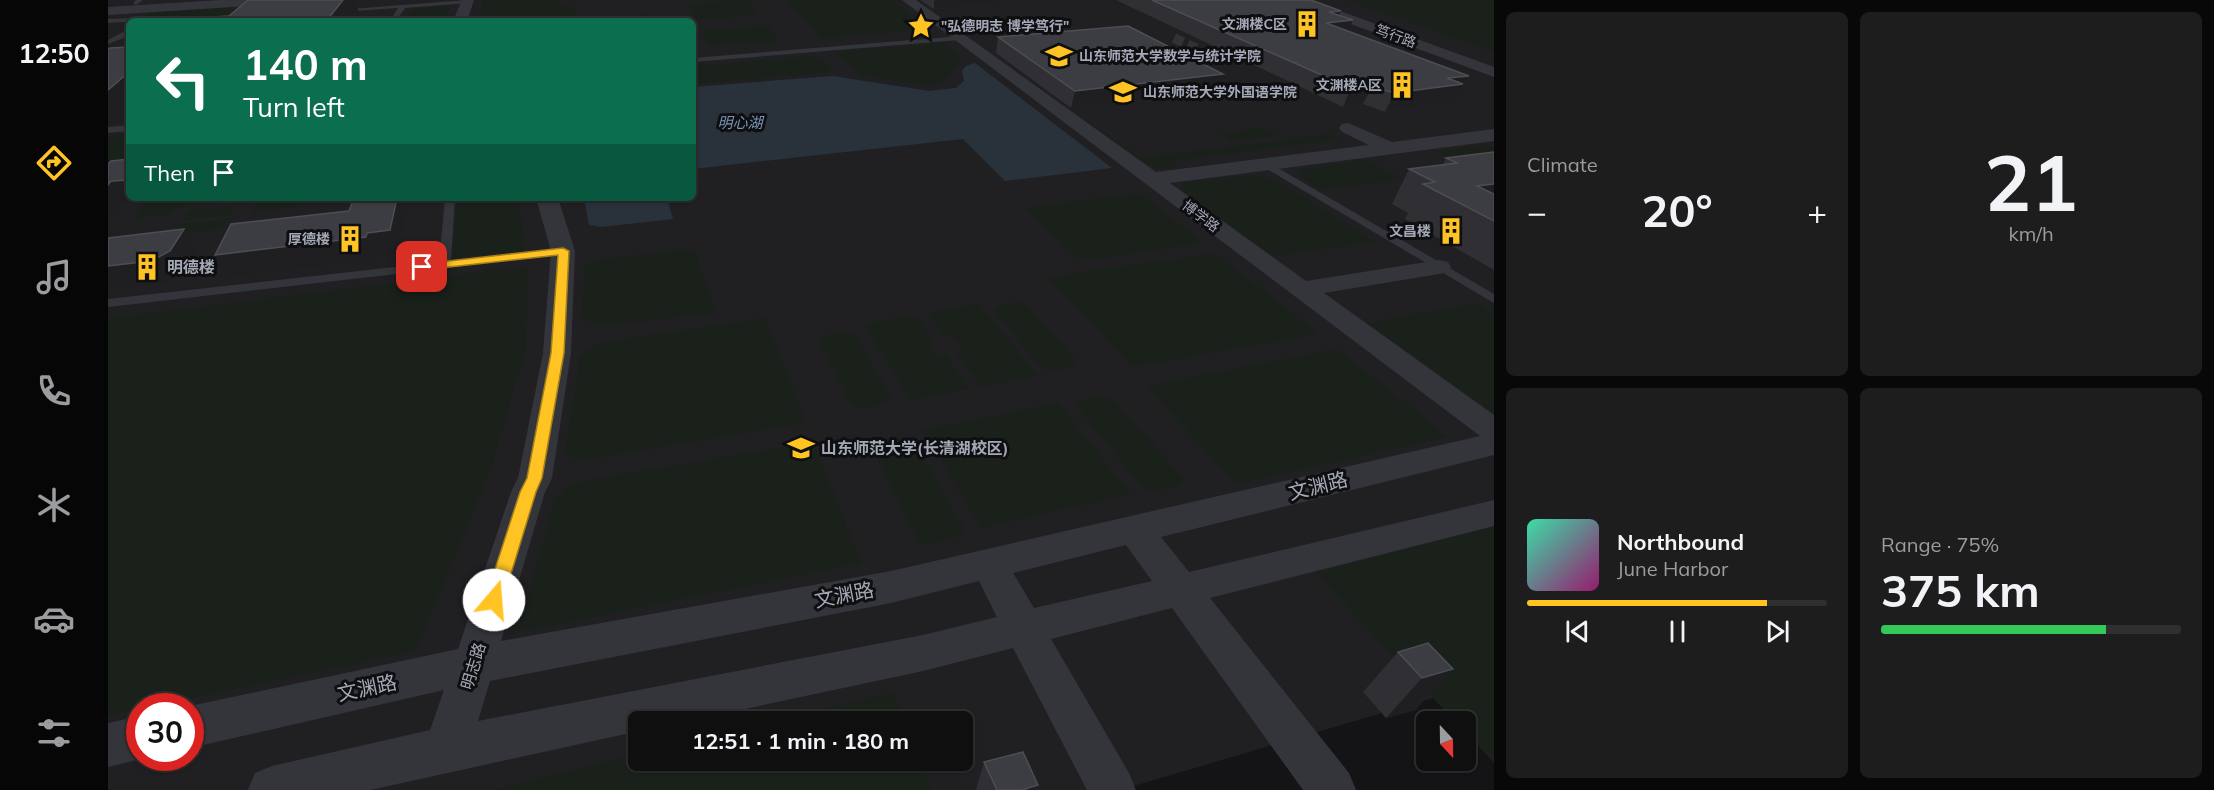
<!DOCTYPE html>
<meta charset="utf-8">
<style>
body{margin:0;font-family:Mulish,"Noto Sans SC",sans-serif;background:#1d1d1e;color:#f1f3f6;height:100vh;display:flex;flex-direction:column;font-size:22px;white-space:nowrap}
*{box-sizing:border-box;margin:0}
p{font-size:20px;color:#9b9c9f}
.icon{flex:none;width:33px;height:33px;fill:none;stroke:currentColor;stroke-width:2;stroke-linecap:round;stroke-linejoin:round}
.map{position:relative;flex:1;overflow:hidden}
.drawer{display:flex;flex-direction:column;gap:12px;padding:12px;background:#080809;width:720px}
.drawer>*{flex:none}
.top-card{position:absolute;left:18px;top:18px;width:570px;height:183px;border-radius:9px;box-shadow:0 2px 4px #0004,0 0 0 2px #2f2f30;background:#0b6e4f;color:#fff;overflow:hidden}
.needle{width:39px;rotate:158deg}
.buttons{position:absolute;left:1308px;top:711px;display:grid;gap:12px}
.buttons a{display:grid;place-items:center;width:60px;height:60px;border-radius:9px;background:#0f0f10;box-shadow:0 2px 4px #0004,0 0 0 2px #2f2f30;font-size:30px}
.speed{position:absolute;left:18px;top:693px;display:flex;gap:12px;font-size:30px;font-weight:700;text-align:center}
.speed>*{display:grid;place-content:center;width:78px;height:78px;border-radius:50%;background:#0f0f10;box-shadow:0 2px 4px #0004,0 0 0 2px #2f2f30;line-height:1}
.speed .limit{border:9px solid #d22;background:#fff;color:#111}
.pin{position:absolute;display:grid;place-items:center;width:51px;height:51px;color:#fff;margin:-26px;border-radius:12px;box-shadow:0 3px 9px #0006}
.me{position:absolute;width:66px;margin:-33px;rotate:18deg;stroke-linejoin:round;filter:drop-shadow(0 0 4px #0008)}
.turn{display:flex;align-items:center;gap:21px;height:126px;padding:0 18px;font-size:27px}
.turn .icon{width:78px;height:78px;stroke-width:2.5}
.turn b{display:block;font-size:42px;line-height:51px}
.then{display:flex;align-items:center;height:57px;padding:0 18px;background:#0003;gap:12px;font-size:22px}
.big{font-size:45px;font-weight:700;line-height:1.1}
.drawer .widget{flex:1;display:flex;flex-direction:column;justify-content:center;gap:9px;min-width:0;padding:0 21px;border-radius:9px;background:#1d1d1e}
.drawer .dial{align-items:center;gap:0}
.dial b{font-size:78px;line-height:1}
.song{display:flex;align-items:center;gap:18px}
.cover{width:72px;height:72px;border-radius:9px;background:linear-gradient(135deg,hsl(160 70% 55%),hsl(320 70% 35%))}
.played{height:6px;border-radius:3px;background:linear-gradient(90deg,#ffc423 80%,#2f2f30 80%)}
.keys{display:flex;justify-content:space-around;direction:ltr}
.heat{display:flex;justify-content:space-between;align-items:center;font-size:33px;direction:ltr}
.charge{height:9px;border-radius:4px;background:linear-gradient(90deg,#34c759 75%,#2f2f30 0)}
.drawer .tiles{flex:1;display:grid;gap:12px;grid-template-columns:repeat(2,1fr)}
.trip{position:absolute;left:520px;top:711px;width:345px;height:60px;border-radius:9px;background:#0f0f10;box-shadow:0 2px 4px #0004,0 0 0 2px #2f2f30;font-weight:700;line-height:60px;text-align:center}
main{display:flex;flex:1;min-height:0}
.tab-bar{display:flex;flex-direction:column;width:108px;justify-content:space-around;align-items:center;background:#060606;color:#9b9c9f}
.tab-bar .icon{width:42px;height:42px}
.tab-bar .on{color:#ffc423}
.tab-bar b{font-size:27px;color:#f1f3f6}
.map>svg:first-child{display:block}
</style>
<main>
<nav class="tab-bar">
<b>12:50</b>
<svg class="icon on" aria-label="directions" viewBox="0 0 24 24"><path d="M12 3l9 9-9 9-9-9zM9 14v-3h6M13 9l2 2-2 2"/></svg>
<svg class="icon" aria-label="music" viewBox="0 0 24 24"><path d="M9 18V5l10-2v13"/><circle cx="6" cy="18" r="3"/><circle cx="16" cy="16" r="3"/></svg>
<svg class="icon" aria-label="phone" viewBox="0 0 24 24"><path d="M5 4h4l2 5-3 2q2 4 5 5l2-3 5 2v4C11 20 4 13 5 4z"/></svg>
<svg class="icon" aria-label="climate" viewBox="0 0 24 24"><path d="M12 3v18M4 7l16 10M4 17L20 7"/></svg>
<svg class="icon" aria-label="car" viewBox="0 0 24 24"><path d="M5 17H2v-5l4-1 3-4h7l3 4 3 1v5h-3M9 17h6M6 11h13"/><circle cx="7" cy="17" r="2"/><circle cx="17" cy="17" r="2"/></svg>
<svg class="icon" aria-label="filters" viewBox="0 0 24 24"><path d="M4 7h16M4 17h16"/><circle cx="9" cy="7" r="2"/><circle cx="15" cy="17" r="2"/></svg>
</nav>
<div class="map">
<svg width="1386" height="790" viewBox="0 0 1386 790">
<rect width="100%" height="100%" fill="#141416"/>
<path fill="#202023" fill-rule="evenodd" d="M0 0H1386V763L1358 732V722L1347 721 1325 698 1012 790H0ZM21 21H585V198H21ZM32 706H82V758H32ZM531 722H855V760H531Z"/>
<g fill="#1a211b">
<path d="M375 0H445L465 8 471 21 541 15 543 21H370Z"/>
<path d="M641 0 652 15 587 19 579 4Z"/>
<path d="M679 0H784L822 27V29L713 39Z"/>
<path d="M1237 0H1386V52Z"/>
<path d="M131 3 113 21H38L41 9Z"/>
<path d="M342 6 338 21H297L304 9Z"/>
<path d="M659 26 671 41 602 46 594 31Z"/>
<path d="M835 43 849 53 854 60 836 83 821 86 755 76 729 52Z"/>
<path d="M705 56 714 59 726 72 587 84 585 67 589 66Z"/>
<path d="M971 118H975L1033 158 1222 134 1234 140 1063 161 1070 167 1053 169 1032 164Z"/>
<path d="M1155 128 1169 136 1125 141 1112 133Z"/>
<path d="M21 133V165L0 167V137Z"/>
<path d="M1379 145 1386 147V166L1365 169 1327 151Z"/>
<path d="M1259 160 1294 179 1214 190 1190 176 1194 169Z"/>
<path d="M1146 175 1170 181 1267 242 1165 256 1076 194 1073 183Z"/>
<path d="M1032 193 1095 243 973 261 917 208Z"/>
<path d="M94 198H130L129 201 66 208 62 214 25 218 35 204Z"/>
<path d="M193 198 189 207 144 212 149 202Z"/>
<path d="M349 198H410L417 250 345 258Z"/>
<path d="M127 205 122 215 75 220 82 210Z"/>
<path d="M120 219 114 229 66 235 73 224Z"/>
<path d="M586 249 609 313 500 325 484 323 474 316 476 267 487 260Z"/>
<path d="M1107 253 1211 334 1025 367 939 277Z"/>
<path d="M420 266 418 347 382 471 308 651 45 706H32L31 709 0 716V318Z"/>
<path d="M910 302 918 304 970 363C962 370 945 372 934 369L885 309 888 306Z"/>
<path d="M1370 303 1386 313V414L1259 323Z"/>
<path d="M871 304 930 376 873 387 849 353 855 351 844 336 838 337 820 313Z"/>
<path d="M809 315 825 339 819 341 830 356 838 355 861 389 802 400 756 324Z"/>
<path d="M658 318 698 423 470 461 457 450 472 357 491 343Z"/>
<path d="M738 332 747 334 784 399C774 406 755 411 744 406L711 340 715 336Z"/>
<path d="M1229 349 1341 437 1129 484 1038 386Z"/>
<path d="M994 396 1005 399 1076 479C1068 489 1047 492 1035 488L968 406 970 401Z"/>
<path d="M950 403 1023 494 873 528 815 430Z"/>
<path d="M795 436 805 440 857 530 851 536 819 545 810 541 764 448 768 442Z"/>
<path d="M706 442 753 563 410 632 447 498 463 483Z"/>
<path d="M1386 527V753L1379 755 1358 732V722L1347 721 1207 572Z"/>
<path d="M785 693 796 721H666Z"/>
<path d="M531 754V760L812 761 824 790H383Z"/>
</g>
<g fill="#29323b">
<path d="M867 63 1004 168 897 181 855 139 585 169V87L725 76 821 91 848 88 856 81 854 71 858 66Z"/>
<path d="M476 198H559L565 219 493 227 481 225Z"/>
</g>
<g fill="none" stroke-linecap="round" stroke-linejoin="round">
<path stroke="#313236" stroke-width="10" stroke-dasharray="10 5" stroke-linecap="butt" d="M1066 38 1091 50"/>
<g fill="#34353b" fill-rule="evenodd">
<path d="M28 0H35L28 5 25 3Z"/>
<path d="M359 0 361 3 297 8 288 21H282L290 8 232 12 229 10Z"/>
<path d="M27 18 30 21 0 23V19Z"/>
<path d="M21 29 18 37 0 44V40Z"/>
<path d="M854 36 851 40 585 62V58Z"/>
<path d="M21 125V131L0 133V127Z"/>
<path d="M1154 162H1160L1386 294V303L1154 166Z"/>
<path d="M337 198H347L343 260 455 247 461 251 455 255 0 307V299L331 262Z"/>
</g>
<g fill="#34353b" fill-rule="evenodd">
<path d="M112 0H178L172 4 0 15V7Z"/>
<path d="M354 0H366L359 21H345Z"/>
<path d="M794 0H808L1048 172 1261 145 1234 132 1231 128 1234 124 1240 123 1284 142 1386 129V141L1062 183 1198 281 1331 260 1340 262 1343 267 1340 272 1331 274 1216 293 1386 415V455L1053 537 1081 572 1386 500V526L1102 598 1241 773 1248 790H1195L1064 608 943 639 1021 773 1028 790H979L905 648 815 671 576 722H531V731L262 790H140L147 773 164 766 322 730 336 690 82 748V706H80H82L350 649 403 492 410 478 435 353 443 251 428 198H450L467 251 463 353 444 478 437 492 393 641 783 571 1372 436ZM1018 545 1044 581 926 608 905 573ZM871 581 889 617 815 635 370 721 382 681 783 603Z"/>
<path d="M1184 0H1202L1386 67V77L1186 3Z"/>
<path d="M32 716V758H38L0 767V723Z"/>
</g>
</g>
<g fill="#303034">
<path d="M812 0H923L826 9Z"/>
<path d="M1008 0H1203L1231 15 1240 31 1361 76 1351 94H1350L1345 102 1277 112 1255 104 1235 107Z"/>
<path d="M890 37 1109 91 963 108 888 53Z"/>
<path d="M1386 152V270L1297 219 1300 213 1284 204 1301 169 1335 165 1338 158Z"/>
<path d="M1290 652 1345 669 1307 710 1278 718 1255 692Z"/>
<path d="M876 762 930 785 928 790H868Z"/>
</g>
<g fill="#1f1f22">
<path d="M0 0H26L23 3 0 5Z"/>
<path d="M235 0H247L251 13 246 21H191Z"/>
<path d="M826 0H923L826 9Z"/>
<path d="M1233 11 1229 21 1245 20 1238 36 1215 27 1221 12Z"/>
<path d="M21 72V116L15 122 0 123V90Z"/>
<path d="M1115 74 1109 91 963 108 967 91Z"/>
<path d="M1361 76 1351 94H1350L1345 102 1277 112 1286 93 1339 78Z"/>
<path d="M1264 86 1255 104 1235 107 1243 88Z"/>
<path d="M21 180V198H50L15 202 0 220V185L3 181Z"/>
<path d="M1386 184V216L1369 186Z"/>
<path d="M289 198H300L290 252 267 255V259L118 277 107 255 259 233Z"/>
<path d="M76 229 88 250 75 273 56 283 0 290V266Z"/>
<path d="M1345 669 1307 710 1278 718 1314 678Z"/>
<path d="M930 785 928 790H914Z"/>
</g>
<g fill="#3c3d42" stroke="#4c4e54" stroke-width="1.5">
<path d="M140 0H235L220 19 191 21H68L70 19 121 16Z"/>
<path d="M1044 0H1203L1233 11 1221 12 1245 20 1218 23 1361 76 1339 78 1355 84 1286 93 1264 86 1243 88Z"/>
<path d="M1020 26 1115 74 967 91 890 37Z"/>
<path d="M21 47V72L0 90V49L2 48Z"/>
<path d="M1386 152V184L1369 186 1386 194V221L1315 184 1327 182 1301 169 1349 163 1338 158Z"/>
<path d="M21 159V180L3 181 0 185V164L3 161Z"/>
<path d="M246 198H289L282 230 259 233 258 237 107 255 123 224 241 211Z"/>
<path d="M76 229 62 251 43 261 0 266V238Z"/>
<path d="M1320 643 1345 669 1314 678 1290 652Z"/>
<path d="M915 752 930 785 914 790H889L876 762Z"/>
</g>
<path fill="#ffc423" stroke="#a67f17" stroke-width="1.5" d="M455 248 461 251 456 353 434 478 428 492 395 600 392 606 386 608 379 606 377 600 412 492 419 478 443 353 450 255 314 270 308 267 314 264Z"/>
<defs>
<symbol id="building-bare" viewBox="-9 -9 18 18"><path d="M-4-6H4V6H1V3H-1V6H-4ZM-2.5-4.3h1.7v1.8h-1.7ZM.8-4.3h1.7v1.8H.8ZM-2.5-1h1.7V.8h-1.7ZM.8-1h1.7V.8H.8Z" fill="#ffc423" stroke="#0f0f11" stroke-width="2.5" paint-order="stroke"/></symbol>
<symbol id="sight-bare" viewBox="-9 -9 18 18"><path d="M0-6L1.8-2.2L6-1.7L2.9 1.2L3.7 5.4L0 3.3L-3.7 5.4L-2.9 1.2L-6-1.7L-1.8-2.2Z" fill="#ffc423" stroke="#0f0f11" stroke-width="2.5" paint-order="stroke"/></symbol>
<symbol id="university-bare" viewBox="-9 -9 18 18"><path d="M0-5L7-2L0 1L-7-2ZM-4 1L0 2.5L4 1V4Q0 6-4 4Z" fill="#ffc423" stroke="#0f0f11" stroke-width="2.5" paint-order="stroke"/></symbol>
</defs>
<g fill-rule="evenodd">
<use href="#building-bare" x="1180" y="5" width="38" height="38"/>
<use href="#sight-bare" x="794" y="7" width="38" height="38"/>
<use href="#university-bare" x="932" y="37" width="38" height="38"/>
<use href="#building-bare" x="1275" y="66" width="38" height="38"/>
<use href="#university-bare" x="996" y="73" width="38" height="38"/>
<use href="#building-bare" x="1324" y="212" width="38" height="38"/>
<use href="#building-bare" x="223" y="220" width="38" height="38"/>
<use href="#building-bare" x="20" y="248" width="38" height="38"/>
<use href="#university-bare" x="674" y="429" width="38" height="38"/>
</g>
<g text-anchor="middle" stroke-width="6" stroke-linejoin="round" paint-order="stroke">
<g font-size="14" font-weight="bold" fill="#a4a9b7" stroke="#0f0f11" text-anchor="end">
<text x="1179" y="29">文渊楼C区</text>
<text x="833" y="31" text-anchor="start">"弘德明志 博学笃行"</text>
<text x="971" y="61" text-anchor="start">山东师范大学数学与统计学院</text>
<text x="1274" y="90">文渊楼A区</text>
<text x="1035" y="97" text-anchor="start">山东师范大学外国语学院</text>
<text x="1323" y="236">文昌楼</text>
<text x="222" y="244">厚德楼</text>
</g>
<g font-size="14" fill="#a4a9b7" stroke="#0f0f11">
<text transform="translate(1288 36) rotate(20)" y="5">笃行路</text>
<text transform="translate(1093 216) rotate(37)" y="5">博学路</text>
</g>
<g font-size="15" font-style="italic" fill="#7895b6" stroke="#0f0f11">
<text x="632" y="128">明心湖</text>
</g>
<g font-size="16" font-weight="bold" fill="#a4a9b7" stroke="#0f0f11" text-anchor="start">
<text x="59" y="273">明德楼</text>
<text x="713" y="454">山东师范大学(长清湖校区)</text>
</g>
<g font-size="16" fill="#a4a9b7" stroke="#0f0f11">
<text transform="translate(365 666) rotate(-73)" y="6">明志路</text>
</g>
<g font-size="20" fill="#a4a9b7" stroke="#0f0f11">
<text transform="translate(1210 486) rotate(-14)" y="7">文渊路</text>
<text transform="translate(736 595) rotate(-11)" y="7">文渊路</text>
<text transform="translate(259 688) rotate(-12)" y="7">文渊路</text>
</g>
</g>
</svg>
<div class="buttons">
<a><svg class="needle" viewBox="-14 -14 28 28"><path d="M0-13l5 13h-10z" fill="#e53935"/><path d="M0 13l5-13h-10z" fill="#9b9c9f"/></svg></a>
</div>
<div class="speed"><div class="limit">30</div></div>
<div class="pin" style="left:314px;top:267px;background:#d93025"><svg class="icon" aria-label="arrive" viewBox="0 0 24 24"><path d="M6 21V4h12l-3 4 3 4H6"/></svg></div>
<svg class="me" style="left:386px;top:600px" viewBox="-20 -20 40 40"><circle r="19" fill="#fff"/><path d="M0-13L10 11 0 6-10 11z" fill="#ffc423"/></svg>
<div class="trip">12:51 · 1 min · 180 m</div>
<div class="top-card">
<div class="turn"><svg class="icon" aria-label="left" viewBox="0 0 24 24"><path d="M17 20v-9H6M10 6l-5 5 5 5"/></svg><div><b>140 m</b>Turn left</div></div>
<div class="then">Then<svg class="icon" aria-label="arrive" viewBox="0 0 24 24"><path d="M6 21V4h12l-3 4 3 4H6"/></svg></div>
</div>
</div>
<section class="drawer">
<div class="tiles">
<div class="widget"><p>Climate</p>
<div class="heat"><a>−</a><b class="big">20°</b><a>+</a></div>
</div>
<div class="widget dial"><b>21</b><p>km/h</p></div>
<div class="widget">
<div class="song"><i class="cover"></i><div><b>Northbound</b><p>June Harbor</p></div></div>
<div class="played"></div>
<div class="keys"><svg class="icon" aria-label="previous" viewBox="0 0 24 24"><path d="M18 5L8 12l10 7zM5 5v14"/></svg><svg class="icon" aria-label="pause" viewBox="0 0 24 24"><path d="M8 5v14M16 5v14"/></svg><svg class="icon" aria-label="next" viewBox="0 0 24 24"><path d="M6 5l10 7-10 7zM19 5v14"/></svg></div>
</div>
<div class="widget"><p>Range · 75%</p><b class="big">375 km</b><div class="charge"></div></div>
</div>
</section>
</main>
